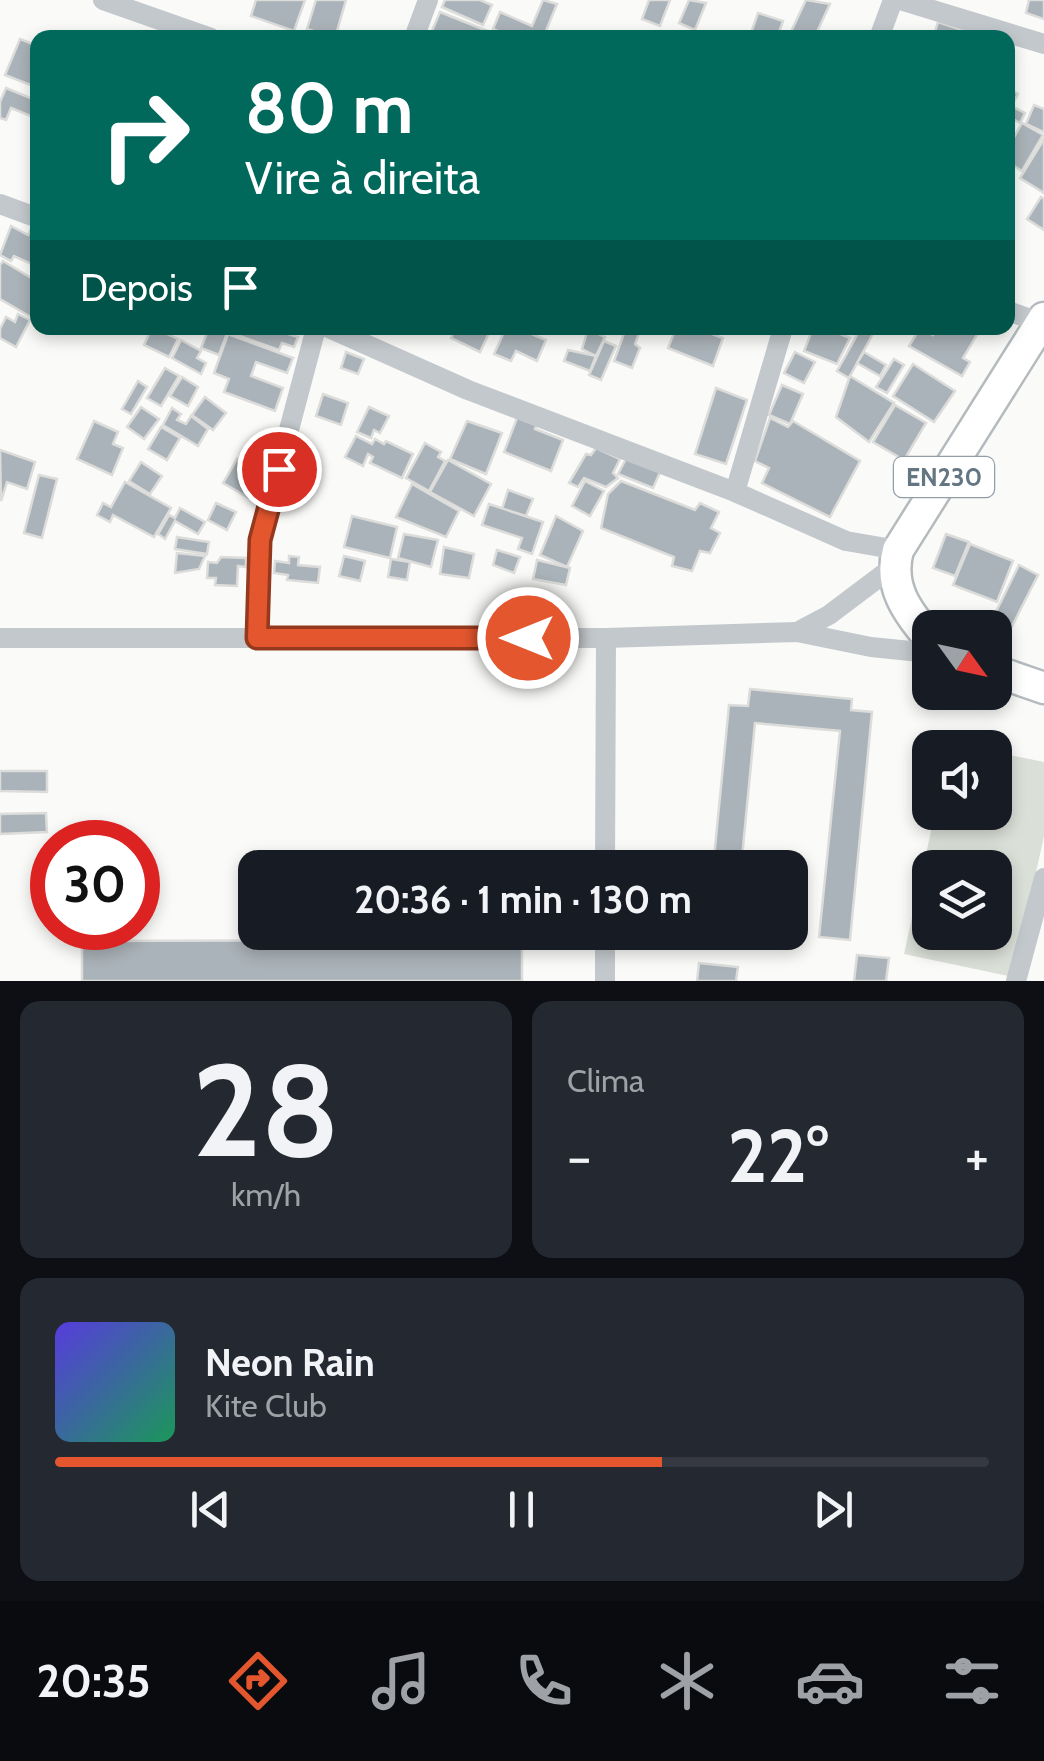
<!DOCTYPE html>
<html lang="pt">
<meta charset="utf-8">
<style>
body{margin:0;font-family:Cabin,sans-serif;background:#242831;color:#f1f3f6;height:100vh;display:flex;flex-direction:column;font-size:38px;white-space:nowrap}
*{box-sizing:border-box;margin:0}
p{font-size:32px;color:#9ea1a6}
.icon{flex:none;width:55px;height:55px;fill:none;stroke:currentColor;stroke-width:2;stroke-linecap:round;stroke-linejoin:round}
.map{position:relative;height:981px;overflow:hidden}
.sheet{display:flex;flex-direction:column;gap:20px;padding:20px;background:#0d0f14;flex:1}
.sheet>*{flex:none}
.guide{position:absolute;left:30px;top:30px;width:985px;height:305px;border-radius:20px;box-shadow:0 5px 15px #0003;background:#00695c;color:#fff;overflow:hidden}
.needle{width:65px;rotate:123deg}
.buttons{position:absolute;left:912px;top:610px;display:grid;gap:20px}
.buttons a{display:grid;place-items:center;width:100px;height:100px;border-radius:20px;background:#171b24;box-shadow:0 5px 15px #0003;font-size:50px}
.speed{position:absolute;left:30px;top:820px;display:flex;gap:20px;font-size:50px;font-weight:700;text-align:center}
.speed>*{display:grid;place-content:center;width:130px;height:130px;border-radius:50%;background:#171b24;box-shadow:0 5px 15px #0003;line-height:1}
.speed .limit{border:15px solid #d22;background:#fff;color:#111}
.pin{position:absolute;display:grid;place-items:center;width:85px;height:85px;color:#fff;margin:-42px;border:5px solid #fff;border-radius:50%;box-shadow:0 2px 10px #0007}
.me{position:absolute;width:110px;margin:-55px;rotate:270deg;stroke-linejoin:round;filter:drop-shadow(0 0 8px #0008)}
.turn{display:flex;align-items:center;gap:35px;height:210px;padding:0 50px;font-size:45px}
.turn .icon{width:130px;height:130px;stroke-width:2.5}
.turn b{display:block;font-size:70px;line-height:85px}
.then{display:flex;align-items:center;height:95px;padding:0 50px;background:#0003;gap:20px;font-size:38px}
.big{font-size:75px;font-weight:800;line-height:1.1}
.sheet .card{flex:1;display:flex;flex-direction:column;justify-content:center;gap:15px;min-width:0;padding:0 35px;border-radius:20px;background:#242831}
.sheet .dial{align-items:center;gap:0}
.dial b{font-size:130px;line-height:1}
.song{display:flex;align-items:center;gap:30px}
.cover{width:120px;height:120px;border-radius:15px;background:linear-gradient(135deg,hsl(250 70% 55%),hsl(150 70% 35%))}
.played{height:10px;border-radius:5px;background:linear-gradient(90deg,#e4572e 65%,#363941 65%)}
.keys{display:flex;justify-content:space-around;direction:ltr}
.heat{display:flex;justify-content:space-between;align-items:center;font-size:55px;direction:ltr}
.sheet .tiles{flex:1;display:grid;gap:20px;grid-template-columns:1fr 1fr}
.card:last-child{grid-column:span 2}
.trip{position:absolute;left:238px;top:850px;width:570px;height:100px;border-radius:20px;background:#171b24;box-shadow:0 5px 15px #0003;font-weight:800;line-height:100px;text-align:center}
.menu{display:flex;height:160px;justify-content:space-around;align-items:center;background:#090b0e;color:#9ea1a6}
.menu .icon{width:70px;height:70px}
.menu .active{color:#e4572e}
.menu b{font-size:45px;color:#f1f3f6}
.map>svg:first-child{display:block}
</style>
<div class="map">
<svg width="1044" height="981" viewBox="0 0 1044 981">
<rect width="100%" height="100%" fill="#fafaf8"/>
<path fill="#dadfd7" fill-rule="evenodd" d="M995 752 1044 762V836L1013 977 904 954 935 813 995 812ZM930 868H995V932H930Z"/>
<g fill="#aab3b9" stroke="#dcdcda" stroke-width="2.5">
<path d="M256 0H305L294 31 251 16Z"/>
<path d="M316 0H346L335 38 307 29Z"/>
<path d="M445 0H480L492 5 483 25 442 7Z"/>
<path d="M543 0 557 4 543 38H514L493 29 500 12 532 26Z"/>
<path d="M649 0H670L660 26 642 19Z"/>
<path d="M689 0 706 3 695 30 679 23Z"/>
<path d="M806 0 830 4 816 34 824 38H788Z"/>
<path d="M1029 0H1044V19L1026 13Z"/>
<path d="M440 12 490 32 488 38H429Z"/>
<path d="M758 13 783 21 777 38 751 33Z"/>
<path d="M938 22 962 30 960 38H933Z"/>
<path d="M20 39 38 46V88L5 75Z"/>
<path d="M6 88 38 101V119L11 108 6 120 0 118V102Z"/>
<path d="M1008 88 1018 94 1011 106 1025 113 1020 123 1008 116Z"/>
<path d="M1034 105 1044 109V132L1026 124Z"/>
<path d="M1022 123 1043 135 1022 171 1008 162V148Z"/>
<path d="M1044 139V193L1020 178Z"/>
<path d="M1041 197 1044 199V230L1027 219Z"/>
<path d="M35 221 38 222V267L14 256 11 261 0 255 11 226 28 235Z"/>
<path d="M3 261 38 282 36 320 0 299V265Z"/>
<path d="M18 314 30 320 16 347 0 338V329L6 317 15 322Z"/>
<path d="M152 328H170L167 334 178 339 169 357 144 345Z"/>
<path d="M209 328H229L219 355 201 348Z"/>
<path d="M231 328H269L298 337 294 347 282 343 279 350 229 332Z"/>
<path d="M456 328H482L490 331 480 352 451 338Z"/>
<path d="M506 328H517L546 340 537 361 516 351 511 361 494 354Z"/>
<path d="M626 328 639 333 635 344 640 348 632 368 614 361Z"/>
<path d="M676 328H696L723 338 713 366 668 348Z"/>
<path d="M813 328H825L850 338 837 364 804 351Z"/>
<path d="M861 328H876L849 378 837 371Z"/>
<path d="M920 328 933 335 937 328H981L963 358 970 362 962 376 909 346Z"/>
<path d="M588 329 605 337 596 356 582 349Z"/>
<path d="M228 334 293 358 287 373 256 362 251 376 283 388 275 411 224 392 229 379 214 373Z"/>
<path d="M181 340 201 351 197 358 206 363 201 374 172 358Z"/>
<path d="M604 341 616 346 601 380 589 375Z"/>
<path d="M568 350 596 356 590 371 564 361Z"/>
<path d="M346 352 364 359 358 374 341 368Z"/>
<path d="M795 352 815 362 804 383 784 373Z"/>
<path d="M864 352 886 365 880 376 857 363Z"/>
<path d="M894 359 904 365 887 393 876 387Z"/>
<path d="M913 364 955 391 934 422 893 396Z"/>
<path d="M165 368 179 376 161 406 147 398Z"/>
<path d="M850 376 894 403 869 442 836 417Z"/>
<path d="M182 377 198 387 188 406 170 396Z"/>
<path d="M138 381 147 387 131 414 122 409Z"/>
<path d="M782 385 803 394 790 424 769 415Z"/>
<path d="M716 388 747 400 726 464 695 454Z"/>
<path d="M323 394 348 403 341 425 316 416Z"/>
<path d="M205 397 226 413 213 430 192 415Z"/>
<path d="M895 405 926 423 904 460 873 442Z"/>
<path d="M141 407 159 419 144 439 127 427Z"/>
<path d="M369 407 389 416 380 433 374 430 371 438 357 432Z"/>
<path d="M172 408 181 414 177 420 186 424 191 416 208 429 198 446 163 425Z"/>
<path d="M519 413 538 421 535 429 563 440 551 471 504 452Z"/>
<path d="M770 418 788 427 793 421 860 461 830 517 762 483 769 468 755 461Z"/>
<path d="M94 421 118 432 113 444 123 448 112 475 77 459Z"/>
<path d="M467 421 502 433 486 474 450 459Z"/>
<path d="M161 427 180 438 167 460 148 449Z"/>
<path d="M356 436 372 444 375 439 384 444 386 441 413 454 402 478 370 463 373 457 368 454 363 466 345 457Z"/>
<path d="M425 443 441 452 438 457 445 461 429 491 406 478Z"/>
<path d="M596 448 620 459 613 473 618 478 606 487 584 478 578 487 569 483 586 454 591 455Z"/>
<path d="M0 450 35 462 27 489 7 482 1 501Z"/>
<path d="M628 455 662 468 653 488 618 474Z"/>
<path d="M237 459 263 474 249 498 223 483Z"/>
<path d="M448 460 491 484 474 516 430 492Z"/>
<path d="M141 462 162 476 150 494 129 481Z"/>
<path d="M39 475 57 479 42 538 24 533Z"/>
<path d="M585 481 604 491 590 516 572 506Z"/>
<path d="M621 481 695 510 700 503 719 512 711 528 720 533 710 553 700 551 692 571 672 566 674 557 601 528 608 494Z"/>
<path d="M125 482 171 508 154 537 113 515 110 522 97 515 103 503 111 507Z"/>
<path d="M412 484 459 511 446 537 396 517Z"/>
<path d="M508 490 533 499 526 516 502 509Z"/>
<path d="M216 503 236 512 227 530 208 520Z"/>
<path d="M489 504 543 522 532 554 518 549 522 538 482 525Z"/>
<path d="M180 508 205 522 198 534 175 521 165 539 158 534 169 515 175 518Z"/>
<path d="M352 516 397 527 390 558 344 547Z"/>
<path d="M556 516 583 531 567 567 540 555Z"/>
<path d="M404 534 438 540 431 567 398 558Z"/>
<path d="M946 534 969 542 955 576 933 568Z"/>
<path d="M177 537 209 542 207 554 175 549Z"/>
<path d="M970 544 1013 561 997 602 953 585Z"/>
<path d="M444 547 474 554 469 578 440 574Z"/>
<path d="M497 550 520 557 514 573 493 565Z"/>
<path d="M177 553 205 556 199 569 175 573Z"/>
<path d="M289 556 299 557 298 565 320 567 318 583 287 580 288 575 274 573 275 561 289 563Z"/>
<path d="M344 556 365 561 360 581 339 576Z"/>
<path d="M221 557 246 558V567L238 566 237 586 215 585 216 578H207L208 562 217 563Z"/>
<path d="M391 559 410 562 407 580 388 577Z"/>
<path d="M537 560 570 568 566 585 533 579Z"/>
<path d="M1019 565 1038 575 1004 642 995 638V628H988Z"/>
<path d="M750 689 852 699 851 710 872 712 850 940 819 937 840 731 755 723 741 868H713L729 705 748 706Z"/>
<path d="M0 771H47V792L0 791Z"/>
<path d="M46 813 47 832 0 834V814Z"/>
<path d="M522 940V981H82V941Z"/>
<path d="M857 955 889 958 886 981H854Z"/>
<path d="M699 963 738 967 736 981H697Z"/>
</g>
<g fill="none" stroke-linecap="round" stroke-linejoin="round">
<defs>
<g id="primary">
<path d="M930 639C907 611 888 587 898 550L1044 318"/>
<path d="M995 671 1044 688"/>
</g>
</defs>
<use href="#primary" stroke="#b5babe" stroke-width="35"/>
<g stroke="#c3c8cc" stroke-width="20">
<path d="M103 0 211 38"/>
<path d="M900 0 1044 44"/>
<path d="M414 38 428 0"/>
<path d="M879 38 893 0"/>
<path d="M0 204 38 218"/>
<path d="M1008 311 1044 324"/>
<path d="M329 328 468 390 735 492 846 541 898 550"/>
<path d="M735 492 783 328"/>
<path d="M797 632 829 615 894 566"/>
<path d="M0 638H606L797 632 871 647 930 653"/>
<path d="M257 638 260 539 316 328"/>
<path d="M605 868 606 638"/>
<path d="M605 981V932"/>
<path d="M1016 981 1044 878"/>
</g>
<use href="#primary" stroke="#fff" stroke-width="30"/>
</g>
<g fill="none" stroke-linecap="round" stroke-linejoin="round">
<defs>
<path id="route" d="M279 469 260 540 257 638H528"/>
</defs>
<use href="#route" stroke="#94391e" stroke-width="25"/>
<use href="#route" stroke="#e4572e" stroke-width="18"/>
</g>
<g text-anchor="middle" stroke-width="10" stroke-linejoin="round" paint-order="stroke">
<rect fill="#fff" stroke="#939fa8" stroke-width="2.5" x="894" y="457" width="100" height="40" rx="8"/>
<g font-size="25" font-weight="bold" fill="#657683">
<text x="944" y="486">EN230</text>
</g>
</g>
</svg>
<div class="buttons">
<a><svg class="needle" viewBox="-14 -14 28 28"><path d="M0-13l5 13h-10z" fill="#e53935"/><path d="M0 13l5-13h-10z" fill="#9ea1a6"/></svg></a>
<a><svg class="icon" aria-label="sound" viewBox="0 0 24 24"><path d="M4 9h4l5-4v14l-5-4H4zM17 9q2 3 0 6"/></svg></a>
<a><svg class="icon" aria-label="layers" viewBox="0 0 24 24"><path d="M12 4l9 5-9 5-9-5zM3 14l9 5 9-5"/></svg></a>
</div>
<div class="speed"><div class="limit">30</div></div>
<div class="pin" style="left:279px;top:469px;background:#d93025"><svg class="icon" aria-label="arrive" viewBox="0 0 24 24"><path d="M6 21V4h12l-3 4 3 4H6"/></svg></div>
<svg class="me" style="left:528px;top:638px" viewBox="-20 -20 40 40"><circle r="17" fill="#e4572e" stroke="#fff" stroke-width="3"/><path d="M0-11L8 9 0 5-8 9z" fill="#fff"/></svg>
<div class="trip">20:36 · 1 min · 130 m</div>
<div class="guide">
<div class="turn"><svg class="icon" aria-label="right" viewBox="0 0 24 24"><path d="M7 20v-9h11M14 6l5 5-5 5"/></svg><div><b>80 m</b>Vire à direita</div></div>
<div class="then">Depois<svg class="icon" aria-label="arrive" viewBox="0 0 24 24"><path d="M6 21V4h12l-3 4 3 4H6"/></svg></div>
</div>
</div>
<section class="sheet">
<div class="tiles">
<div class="card dial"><b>28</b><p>km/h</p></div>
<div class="card"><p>Clima</p>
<div class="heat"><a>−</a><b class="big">22°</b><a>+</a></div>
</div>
<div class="card">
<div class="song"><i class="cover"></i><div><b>Neon Rain</b><p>Kite Club</p></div></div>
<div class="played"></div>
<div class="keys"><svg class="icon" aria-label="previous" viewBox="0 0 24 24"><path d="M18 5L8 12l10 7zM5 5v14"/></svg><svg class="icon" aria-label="pause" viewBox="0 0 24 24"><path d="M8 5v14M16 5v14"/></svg><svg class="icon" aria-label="next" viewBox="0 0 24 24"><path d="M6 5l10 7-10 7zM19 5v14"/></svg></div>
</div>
</div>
</section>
<nav class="menu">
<b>20:35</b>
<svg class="icon active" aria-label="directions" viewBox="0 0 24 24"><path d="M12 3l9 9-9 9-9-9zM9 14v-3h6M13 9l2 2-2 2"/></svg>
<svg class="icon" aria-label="music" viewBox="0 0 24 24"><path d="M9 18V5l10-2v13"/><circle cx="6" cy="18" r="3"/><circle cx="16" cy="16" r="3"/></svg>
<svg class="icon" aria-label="phone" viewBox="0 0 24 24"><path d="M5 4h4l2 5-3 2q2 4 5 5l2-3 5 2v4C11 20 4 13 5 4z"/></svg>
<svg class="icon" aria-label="climate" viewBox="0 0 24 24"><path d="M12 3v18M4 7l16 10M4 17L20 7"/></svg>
<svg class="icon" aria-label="car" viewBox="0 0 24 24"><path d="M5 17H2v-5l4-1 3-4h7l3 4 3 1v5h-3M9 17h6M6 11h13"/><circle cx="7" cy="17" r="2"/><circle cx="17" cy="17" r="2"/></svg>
<svg class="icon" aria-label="filters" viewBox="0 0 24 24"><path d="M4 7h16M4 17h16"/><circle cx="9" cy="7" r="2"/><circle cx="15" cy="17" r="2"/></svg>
</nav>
